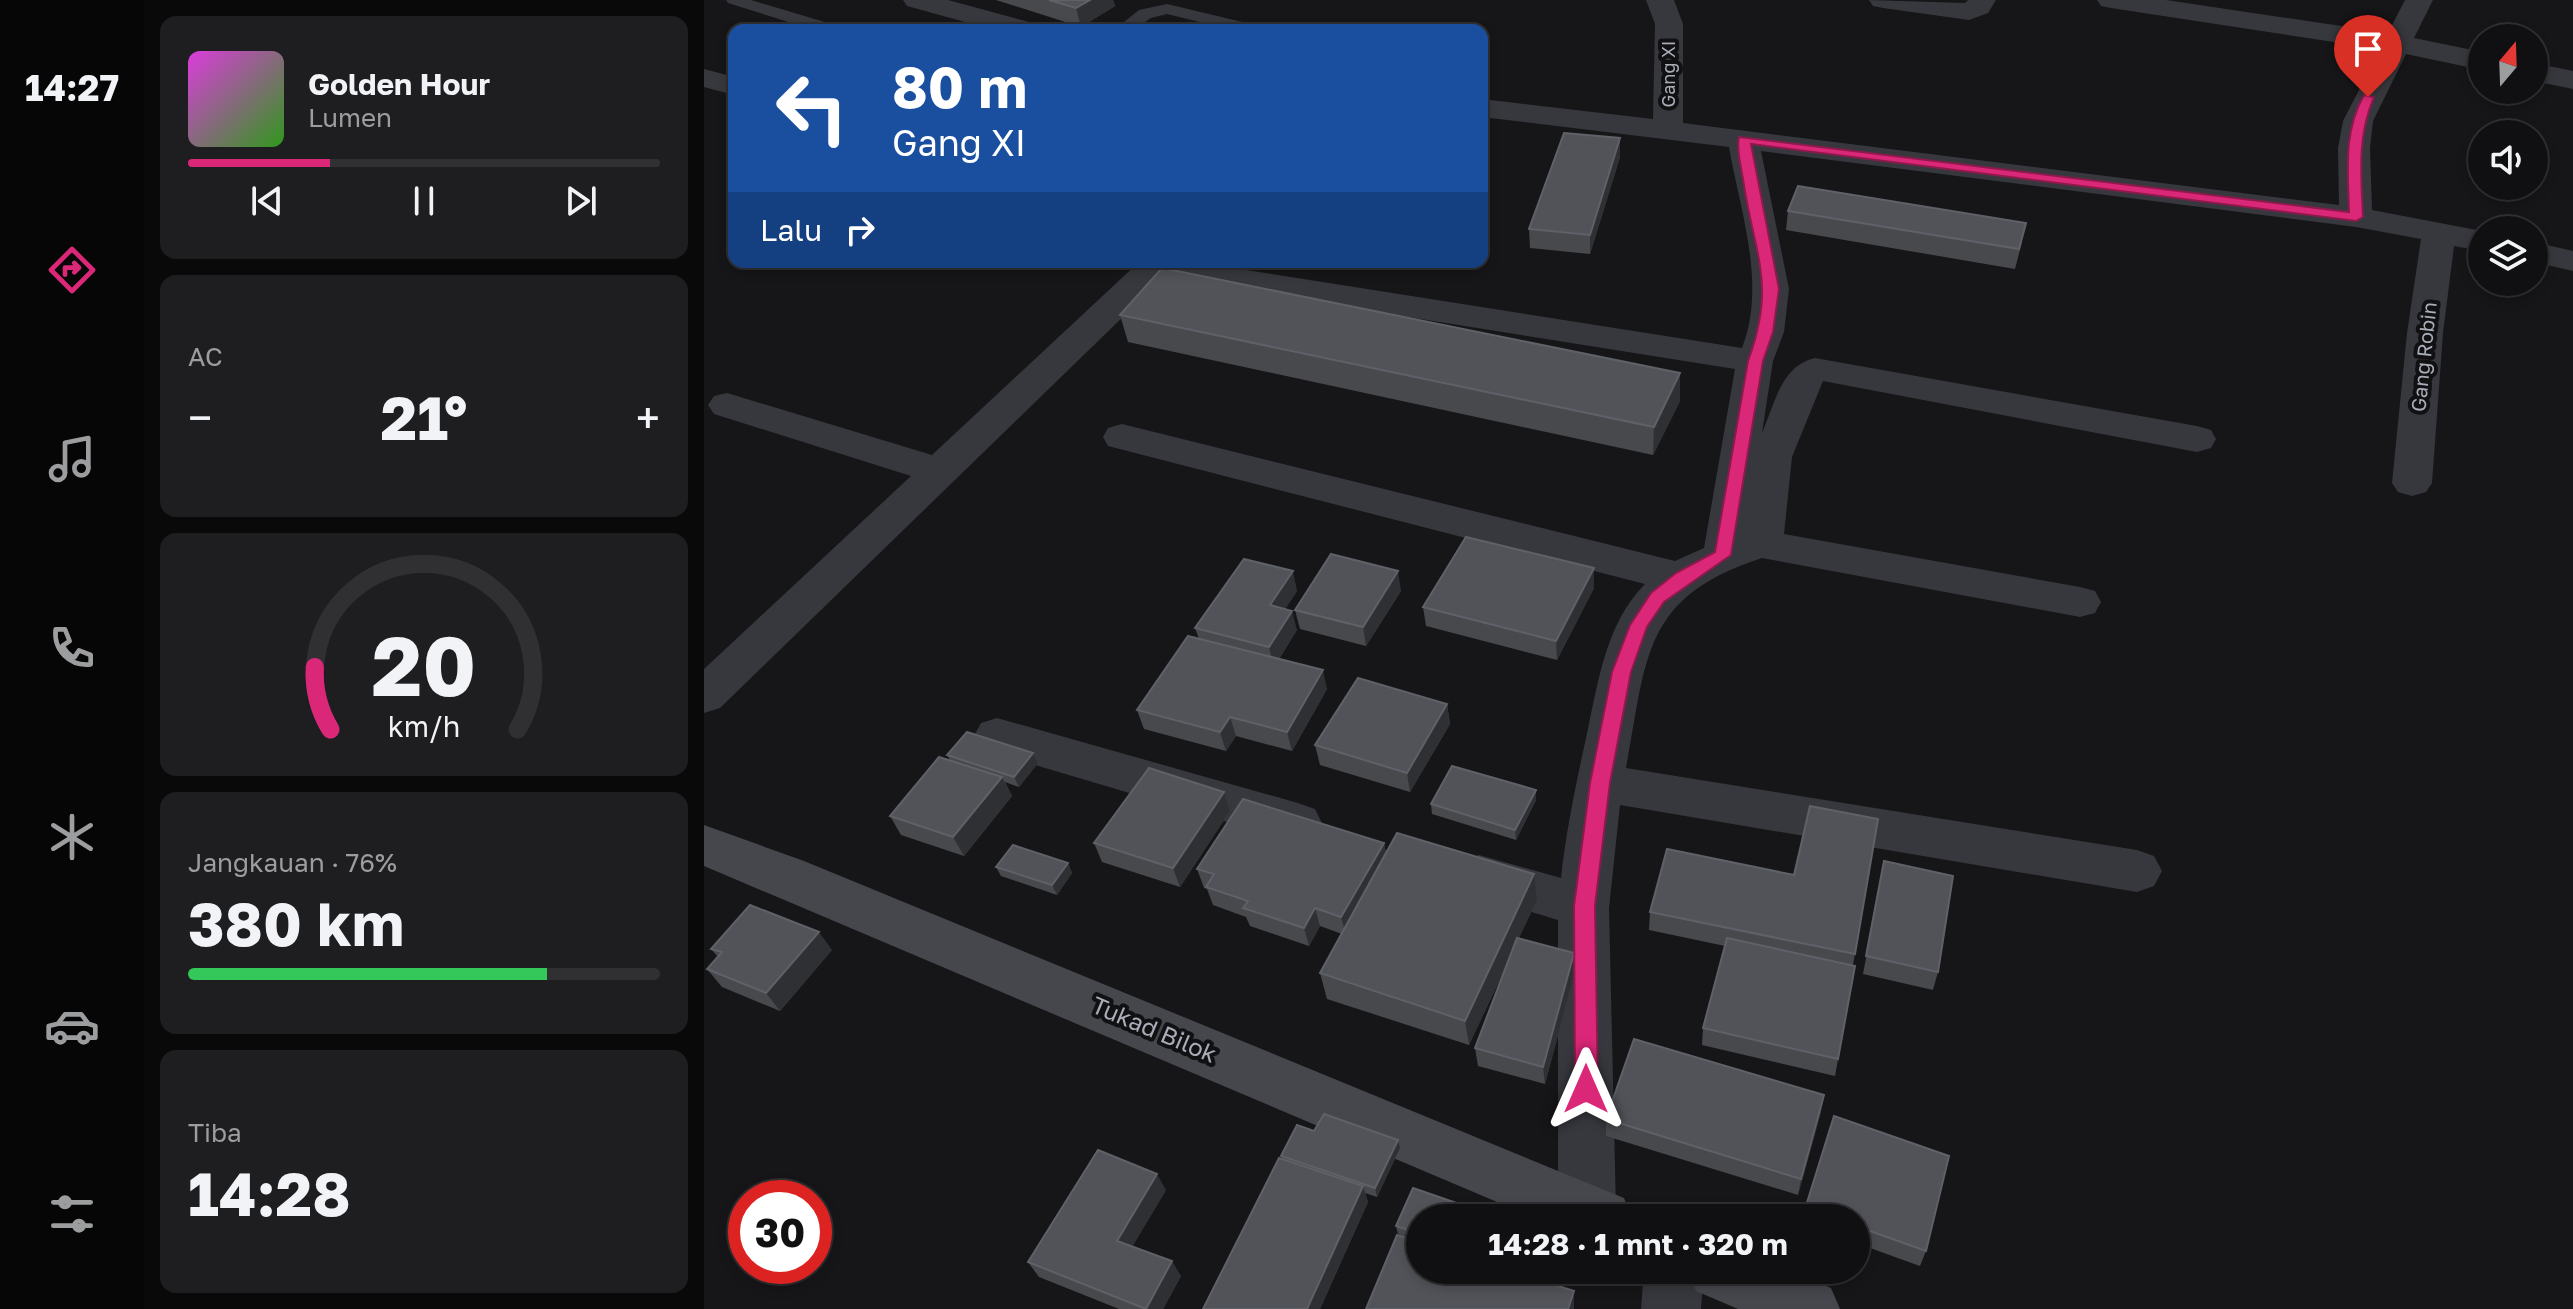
<!DOCTYPE html>
<html lang="id">
<meta charset="utf-8">
<style>
body{margin:0;font-family:"Golos Text",sans-serif;background:#1e1e20;color:#f1f3f6;height:100vh;display:flex;flex-direction:column;font-size:30px;white-space:nowrap}
*{box-sizing:border-box;margin:0}
p{font-size:26px;color:#9c9d9f}
.icon{flex:none;width:44px;height:44px;fill:none;stroke:currentColor;stroke-width:2;stroke-linecap:round;stroke-linejoin:round}
.map{position:relative;flex:1;overflow:hidden}
.details{display:flex;flex-direction:column;gap:16px;padding:16px;background:#09090a;width:560px}
.details>*{flex:none}
.hud{position:absolute;left:24px;top:24px;width:760px;height:244px;border-radius:16px;box-shadow:0 4px 12px #0003,0 0 0 2px #303032;background:#1a4fa0;color:#fff;overflow:hidden}
.needle{width:52px;rotate:19deg}
.fabs{position:absolute;left:1764px;top:24px;display:grid;gap:16px}
.fabs a{display:grid;place-items:center;width:80px;height:80px;border-radius:50%;background:#101012;box-shadow:0 4px 12px #0003,0 0 0 2px #303032;font-size:40px}
.speed{position:absolute;left:24px;top:1180px;display:flex;gap:16px;font-size:40px;font-weight:700;text-align:center}
.speed>*{display:grid;place-content:center;width:104px;height:104px;border-radius:50%;background:#101012;box-shadow:0 4px 12px #0003,0 0 0 2px #303032;line-height:1}
.speed .limit{border:12px solid #d22;background:#fff;color:#111}
.pin{position:absolute;display:grid;place-items:center;width:68px;height:68px;color:#fff;margin:-82px -34px;border-radius:50% 50% 50% 0;rotate:-45deg;box-shadow:0 0 8px #0007}
.pin .icon{rotate:45deg}
.me{position:absolute;width:88px;margin:-44px;rotate:0deg;stroke-linejoin:round;filter:drop-shadow(0 0 6px #0008)}
.turn{display:flex;align-items:center;gap:28px;height:168px;padding:0 32px;font-size:36px}
.turn .icon{width:104px;height:104px;stroke-width:2.5}
.turn b{display:block;font-size:56px;line-height:68px}
.then{display:flex;align-items:center;height:76px;padding:0 32px;background:#0003;gap:16px;font-size:30px}
.big{font-size:60px;font-weight:700;line-height:1.1}
.details .tile{flex:1;display:flex;flex-direction:column;justify-content:center;gap:12px;min-width:0;padding:0 28px;border-radius:16px;background:#1e1e20}
.details .dial{align-items:center;gap:0}
.dial svg{height:208px;overflow:visible;fill:none;stroke:#303032;stroke-width:7;stroke-linecap:round;text-anchor:middle}
.dial text{fill:#f1f3f6;stroke:none}
.song{display:flex;align-items:center;gap:24px}
.cover{width:96px;height:96px;border-radius:12px;background:linear-gradient(135deg,hsl(300 70% 55%),hsl(110 70% 35%))}
.played{height:8px;border-radius:4px;background:linear-gradient(90deg,#db2777 30%,#303032 30%)}
.keys{display:flex;justify-content:space-around;direction:ltr}
.heat{display:flex;justify-content:space-between;align-items:center;font-size:44px;direction:ltr}
.charge{height:12px;border-radius:6px;background:linear-gradient(90deg,#34c759 76%,#303032 0)}
.trip{position:absolute;left:702px;top:1204px;width:464px;height:80px;border-radius:40px;background:#101012;box-shadow:0 4px 12px #0003,0 0 0 2px #303032;font-weight:700;line-height:80px;text-align:center}
main{display:flex;flex:1;min-height:0}
.dock{display:flex;flex-direction:column;width:144px;justify-content:space-around;align-items:center;background:#060607;color:#9c9d9f}
.dock .icon{width:56px;height:56px}
.dock .selected{color:#db2777}
.dock b{font-size:36px;color:#f1f3f6}
.map>svg:first-child{display:block}
</style>
<main>
<nav class="dock">
<b>14:27</b>
<svg class="icon selected" aria-label="directions" viewBox="0 0 24 24"><path d="M12 3l9 9-9 9-9-9zM9 14v-3h6M13 9l2 2-2 2"/></svg>
<svg class="icon" aria-label="music" viewBox="0 0 24 24"><path d="M9 18V5l10-2v13"/><circle cx="6" cy="18" r="3"/><circle cx="16" cy="16" r="3"/></svg>
<svg class="icon" aria-label="phone" viewBox="0 0 24 24"><path d="M5 4h4l2 5-3 2q2 4 5 5l2-3 5 2v4C11 20 4 13 5 4z"/></svg>
<svg class="icon" aria-label="climate" viewBox="0 0 24 24"><path d="M12 3v18M4 7l16 10M4 17L20 7"/></svg>
<svg class="icon" aria-label="car" viewBox="0 0 24 24"><path d="M5 17H2v-5l4-1 3-4h7l3 4 3 1v5h-3M9 17h6M6 11h13"/><circle cx="7" cy="17" r="2"/><circle cx="17" cy="17" r="2"/></svg>
<svg class="icon" aria-label="filters" viewBox="0 0 24 24"><path d="M4 7h16M4 17h16"/><circle cx="9" cy="7" r="2"/><circle cx="15" cy="17" r="2"/></svg>
</nav>
<section class="details">
<div class="tile">
<div class="song"><i class="cover"></i><div><b>Golden Hour</b><p>Lumen</p></div></div>
<div class="played"></div>
<div class="keys"><svg class="icon" aria-label="previous" viewBox="0 0 24 24"><path d="M18 5L8 12l10 7zM5 5v14"/></svg><svg class="icon" aria-label="pause" viewBox="0 0 24 24"><path d="M8 5v14M16 5v14"/></svg><svg class="icon" aria-label="next" viewBox="0 0 24 24"><path d="M6 5l10 7-10 7zM19 5v14"/></svg></div>
</div>
<div class="tile"><p>AC</p>
<div class="heat"><a>−</a><b class="big">21°</b><a>+</a></div>
</div>
<div class="tile dial"><svg viewBox="0 0 100 80">
<path d="M14 69A42 42 0 1 1 86 69"/>
<path d="M14 69A42 42 0 0 1 8 45" stroke="#db2777"/>
<text x="50" y="56" font-size="32" font-weight="700">20</text>
<text x="50" y="72" font-size="11">km/h</text>
</svg></div>
<div class="tile"><p>Jangkauan · 76%</p><b class="big">380 km</b><div class="charge"></div></div>
<div class="tile"><p>Tiba</p><b class="big">14:28</b></div>
</section>
<div class="map">
<svg width="1869" height="1309" viewBox="0 0 1869 1309">
<rect width="100%" height="100%" fill="#161618"/>
<g fill="none" stroke-linecap="round" stroke-linejoin="round">
<g fill="#37383d" fill-rule="evenodd">
<path d="M22 0H47L134 26 136 30H110L24 3Z"/>
<path d="M463 4 555 26 557 30H528L463 14 447 18 429 30H410L435 10Z"/>
</g>
<g fill="#37383d" fill-rule="evenodd">
<path d="M199 0H244L332 24 336 30H290L203 6Z"/>
<path d="M942 0H970L979 24V123L1635 205 1634 148 1639 121 1676 49 1407 8 1397 6 1393 0H1462L1684 33 1701 0H1729L1710 38 1778 52V70L1702 54 1669 121 1666 148 1668 210 1778 231V251L1750 246 1739 333 1728 483 1722 492 1708 496 1694 492 1688 483 1703 333 1717 239 1652 227 1057 151 1085 289 1080 332 1069 361 1058 433C1071 403 1077 366 1111 358L1493 426 1507 430 1512 439 1507 448 1493 452 1119 381 1088 457 1080 534 1376 587 1391 591 1397 602 1391 613 1376 617 1058 558C937 597 943 659 922 768L1433 850 1450 856 1458 871 1450 886 1433 892 916 805 905 908 912 1211 909 1218H857L854 1211V920L757 891 750 876 757 861 775 855 857 878C862 831 872 784 882 738 894 684 901 624 941 584L404 446 399 437 404 428 418 424 971 561 1000 548 1031 369 459 278 16 708 0 713V669L207 476 10 414 4 405 10 396 23 393 228 455 435 262H491L1038 348C1063 284 1036 211 1025 147L778 117V99L949 119 951 24Z"/>
<path d="M1165 0 1261 3 1264 0H1292L1284 13 1265 20 1179 8 1169 6Z"/>
<path d="M1830 63 1869 71V89L1830 81Z"/>
<path d="M0 69 30 77V95L0 87Z"/>
<path d="M1830 242 1869 251V271L1830 262Z"/>
<path d="M293 718 594 803 611 809 618 823 611 837 594 843 277 749 270 736 277 723Z"/>
<path d="M940 1270H1000L997 1309H937Z"/>
</g>
<g fill="#45474d" fill-rule="evenodd">
<path d="M0 825 100 861 920 1198 928 1218H831L0 866Z"/>
<path d="M983 1270H1085L1127 1288 1136 1309H1034L992 1291Z"/>
</g>
</g>
<g fill="#47494d">
<path d="M292 0H409L411 6 377 27Z"/>
<path d="M916 157 886 254 826 248 825 229Z"/>
<path d="M1084 211 1318 242 1311 269 1082 230Z"/>
<path d="M416 315 976 401 949 455 424 342Z"/>
<path d="M890 588 853 660 722 626 719 607Z"/>
<path d="M593 591 581 609 593 630 575 659 623 689 588 751 532 736 522 751 440 729 433 710 495 639 491 628Z"/>
<path d="M697 591 662 646 596 629 591 610Z"/>
<path d="M743 704 746 724 706 792 616 765 611 745Z"/>
<path d="M329 753 334 763 315 787 301 782 308 796 260 856 197 835 186 816 246 760 243 755Z"/>
<path d="M520 792 526 811 476 887 398 862 390 843Z"/>
<path d="M832 800 812 840 728 814 727 804Z"/>
<path d="M1174 819 1149 965 1151 966 1131 1076 998 1045 999 1028 1021 946 945 930 946 912 1090 875Z"/>
<path d="M680 843 682 853 833 900 814 939 870 953 871 971 841 1084 774 1066 771 1048 806 958 765 1045 623 999 616 973 638 934 616 926 605 946 546 926 542 917 509 905 503 889 500 888 493 869Z"/>
<path d="M1180 861 1234 972 1229 990 1159 974Z"/>
<path d="M364 863 368 873 353 895 297 876 292 867Z"/>
<path d="M7 949 128 950 76 1011 18 987 3 969 14 957Z"/>
<path d="M1117 1112 1094 1195 902 1136V1119Z"/>
<path d="M1130 1116 1245 1156 1222 1251 1216 1266 1152 1243V1218H1099Z"/>
<path d="M610 1131 696 1148 673 1197 661 1193 664 1202 616 1309H499L578 1159 577 1156Z"/>
<path d="M709 1188 773 1210 774 1218H716V1242L694 1234 692 1226Z"/>
<path d="M462 1190 428 1246 477 1276 459 1309H415L335 1277 324 1262Z"/>
</g>
<g fill="#2f3033">
<path d="M386 0H409L411 6 377 27 372 8Z"/>
<path d="M916 138V157L886 254V235Z"/>
<path d="M976 373V401L949 455 950 427Z"/>
<path d="M890 568V588L853 660 852 641Z"/>
<path d="M589 571 593 591 571 625 566 605Z"/>
<path d="M694 571 697 591 662 646 659 627Z"/>
<path d="M588 611 593 630 570 667 565 647Z"/>
<path d="M619 670 623 689 588 751 583 732Z"/>
<path d="M743 704 746 724 706 792 703 773Z"/>
<path d="M526 717 532 736 522 751 516 732Z"/>
<path d="M329 753 334 763 315 787 310 777Z"/>
<path d="M298 777 308 796 260 856 249 837Z"/>
<path d="M832 790V800L812 840 811 830Z"/>
<path d="M520 792 526 811 476 887 469 868Z"/>
<path d="M680 843 684 862 642 935 637 917Z"/>
<path d="M364 863 368 873 353 895 348 885Z"/>
<path d="M830 874 833 900 765 1045 761 1021Z"/>
<path d="M611 908 616 926 605 946 600 928Z"/>
<path d="M115 932 128 950 76 1011 62 993Z"/>
<path d="M870 953 871 971 841 1084 839 1067Z"/>
<path d="M1120 1095 1117 1112 1094 1195 1097 1179Z"/>
<path d="M694 1140 696 1148 673 1197 671 1188Z"/>
<path d="M453 1174 462 1190 423 1256 413 1241Z"/>
<path d="M659 1186 664 1202 616 1309H603Z"/>
<path d="M468 1261 477 1276 459 1309H442Z"/>
<path d="M870 1291V1309H864Z"/>
</g>
<g fill="#525359" stroke="#5f6168" stroke-width="2">
<path d="M345 0H386L372 8Z"/>
<path d="M860 133 916 138 886 235 825 229Z"/>
<path d="M1094 186 1322 223 1315 249 1084 211Z"/>
<path d="M458 268 976 373 950 427 416 315Z"/>
<path d="M762 537 890 568 852 641 719 607Z"/>
<path d="M627 554 694 571 659 627 591 610Z"/>
<path d="M540 559 589 571 566 605 588 611 565 647 491 628Z"/>
<path d="M484 636 619 670 583 732 526 717 516 732 433 710Z"/>
<path d="M654 678 743 704 703 773 611 745Z"/>
<path d="M263 732 329 753 310 777 243 755Z"/>
<path d="M235 757 298 777 249 837 186 816Z"/>
<path d="M748 766 832 790 811 830 727 804Z"/>
<path d="M445 768 520 792 469 868 390 843Z"/>
<path d="M539 799 680 843 637 917 611 908 600 928 539 908 544 901 502 887 510 874 493 869Z"/>
<path d="M1106 806 1174 819 1151 954 946 912 963 849 1090 875Z"/>
<path d="M693 833 830 874 761 1021 616 973Z"/>
<path d="M309 845 364 863 348 885 292 867Z"/>
<path d="M1180 861 1249 876 1234 972 1162 956Z"/>
<path d="M46 905 115 932 62 993 3 969 18 952 7 949Z"/>
<path d="M813 938 870 953 839 1067 771 1048Z"/>
<path d="M1023 938 1151 966 1134 1059 999 1028Z"/>
<path d="M930 1039 1120 1095 1097 1179 902 1119Z"/>
<path d="M620 1114 694 1140 671 1188 577 1156 593 1125 610 1131Z"/>
<path d="M1130 1116 1245 1156 1222 1251 1152 1226V1218H1128L1101 1209Z"/>
<path d="M394 1150 453 1174 413 1241 468 1261 442 1309 324 1262Z"/>
<path d="M575 1158 659 1186 603 1309H499Z"/>
<path d="M709 1188 773 1210 770 1218H716V1234L692 1226Z"/>
<path d="M693 1235 716 1242V1270H803L870 1291 864 1309H662Z"/>
</g>
<path fill="#db2777" stroke="#8e194d" stroke-width="2" d="M1660 95 1670 97C1653 137 1657 174 1659 217L1652 221 1047 144 1075 289 1069 332 1059 361 1027 555 960 602 943 627 927 672 906 783 891 906 894 1089 890 1096 882 1099 874 1096 871 1089 870 906 886 783 908 672 926 625 947 593 972 573 1011 552 1044 361C1073 282 1050 256 1039 179 1037 166 1032 149 1035 137L1645 212C1644 171 1639 132 1660 95Z"/>
<g text-anchor="middle" stroke-width="8" stroke-linejoin="round" paint-order="stroke">
<g font-size="18" fill="#a8adb8" stroke="#111113">
<text transform="translate(965 74) rotate(-90)" y="6">Gang XI</text>
</g>
<g font-size="20" fill="#a8adb8" stroke="#111113">
<text transform="translate(1720 357) rotate(-84)" y="7">Gang Robin</text>
</g>
<g font-size="24" fill="#a8adb8" stroke="#111113">
<text transform="translate(450 1030) rotate(23)" y="8">Tukad Bilok</text>
</g>
</g>
</svg>
<div class="fabs">
<a><svg class="needle" viewBox="-14 -14 28 28"><path d="M0-13l5 13h-10z" fill="#e53935"/><path d="M0 13l5-13h-10z" fill="#9c9d9f"/></svg></a>
<a><svg class="icon" aria-label="sound" viewBox="0 0 24 24"><path d="M4 9h4l5-4v14l-5-4H4zM17 9q2 3 0 6"/></svg></a>
<a><svg class="icon" aria-label="layers" viewBox="0 0 24 24"><path d="M12 4l9 5-9 5-9-5zM3 14l9 5 9-5"/></svg></a>
</div>
<div class="speed"><div class="limit">30</div></div>
<div class="pin" style="left:1664px;top:97px;background:#d93025"><svg class="icon" aria-label="arrive" viewBox="0 0 24 24"><path d="M6 21V4h12l-3 4 3 4H6"/></svg></div>
<svg class="me" style="left:882px;top:1089px" viewBox="-20 -20 40 40"><path d="M0-17L14 15 0 8-14 15z" fill="#db2777" stroke="#fff" stroke-width="4"/></svg>
<div class="trip">14:28 · 1 mnt · 320 m</div>
<div class="hud">
<div class="turn"><svg class="icon" aria-label="left" viewBox="0 0 24 24"><path d="M17 20v-9H6M10 6l-5 5 5 5"/></svg><div><b>80 m</b>Gang XI</div></div>
<div class="then">Lalu<svg class="icon" aria-label="right" viewBox="0 0 24 24"><path d="M7 20v-9h11M14 6l5 5-5 5"/></svg></div>
</div>
</div>
</main>
